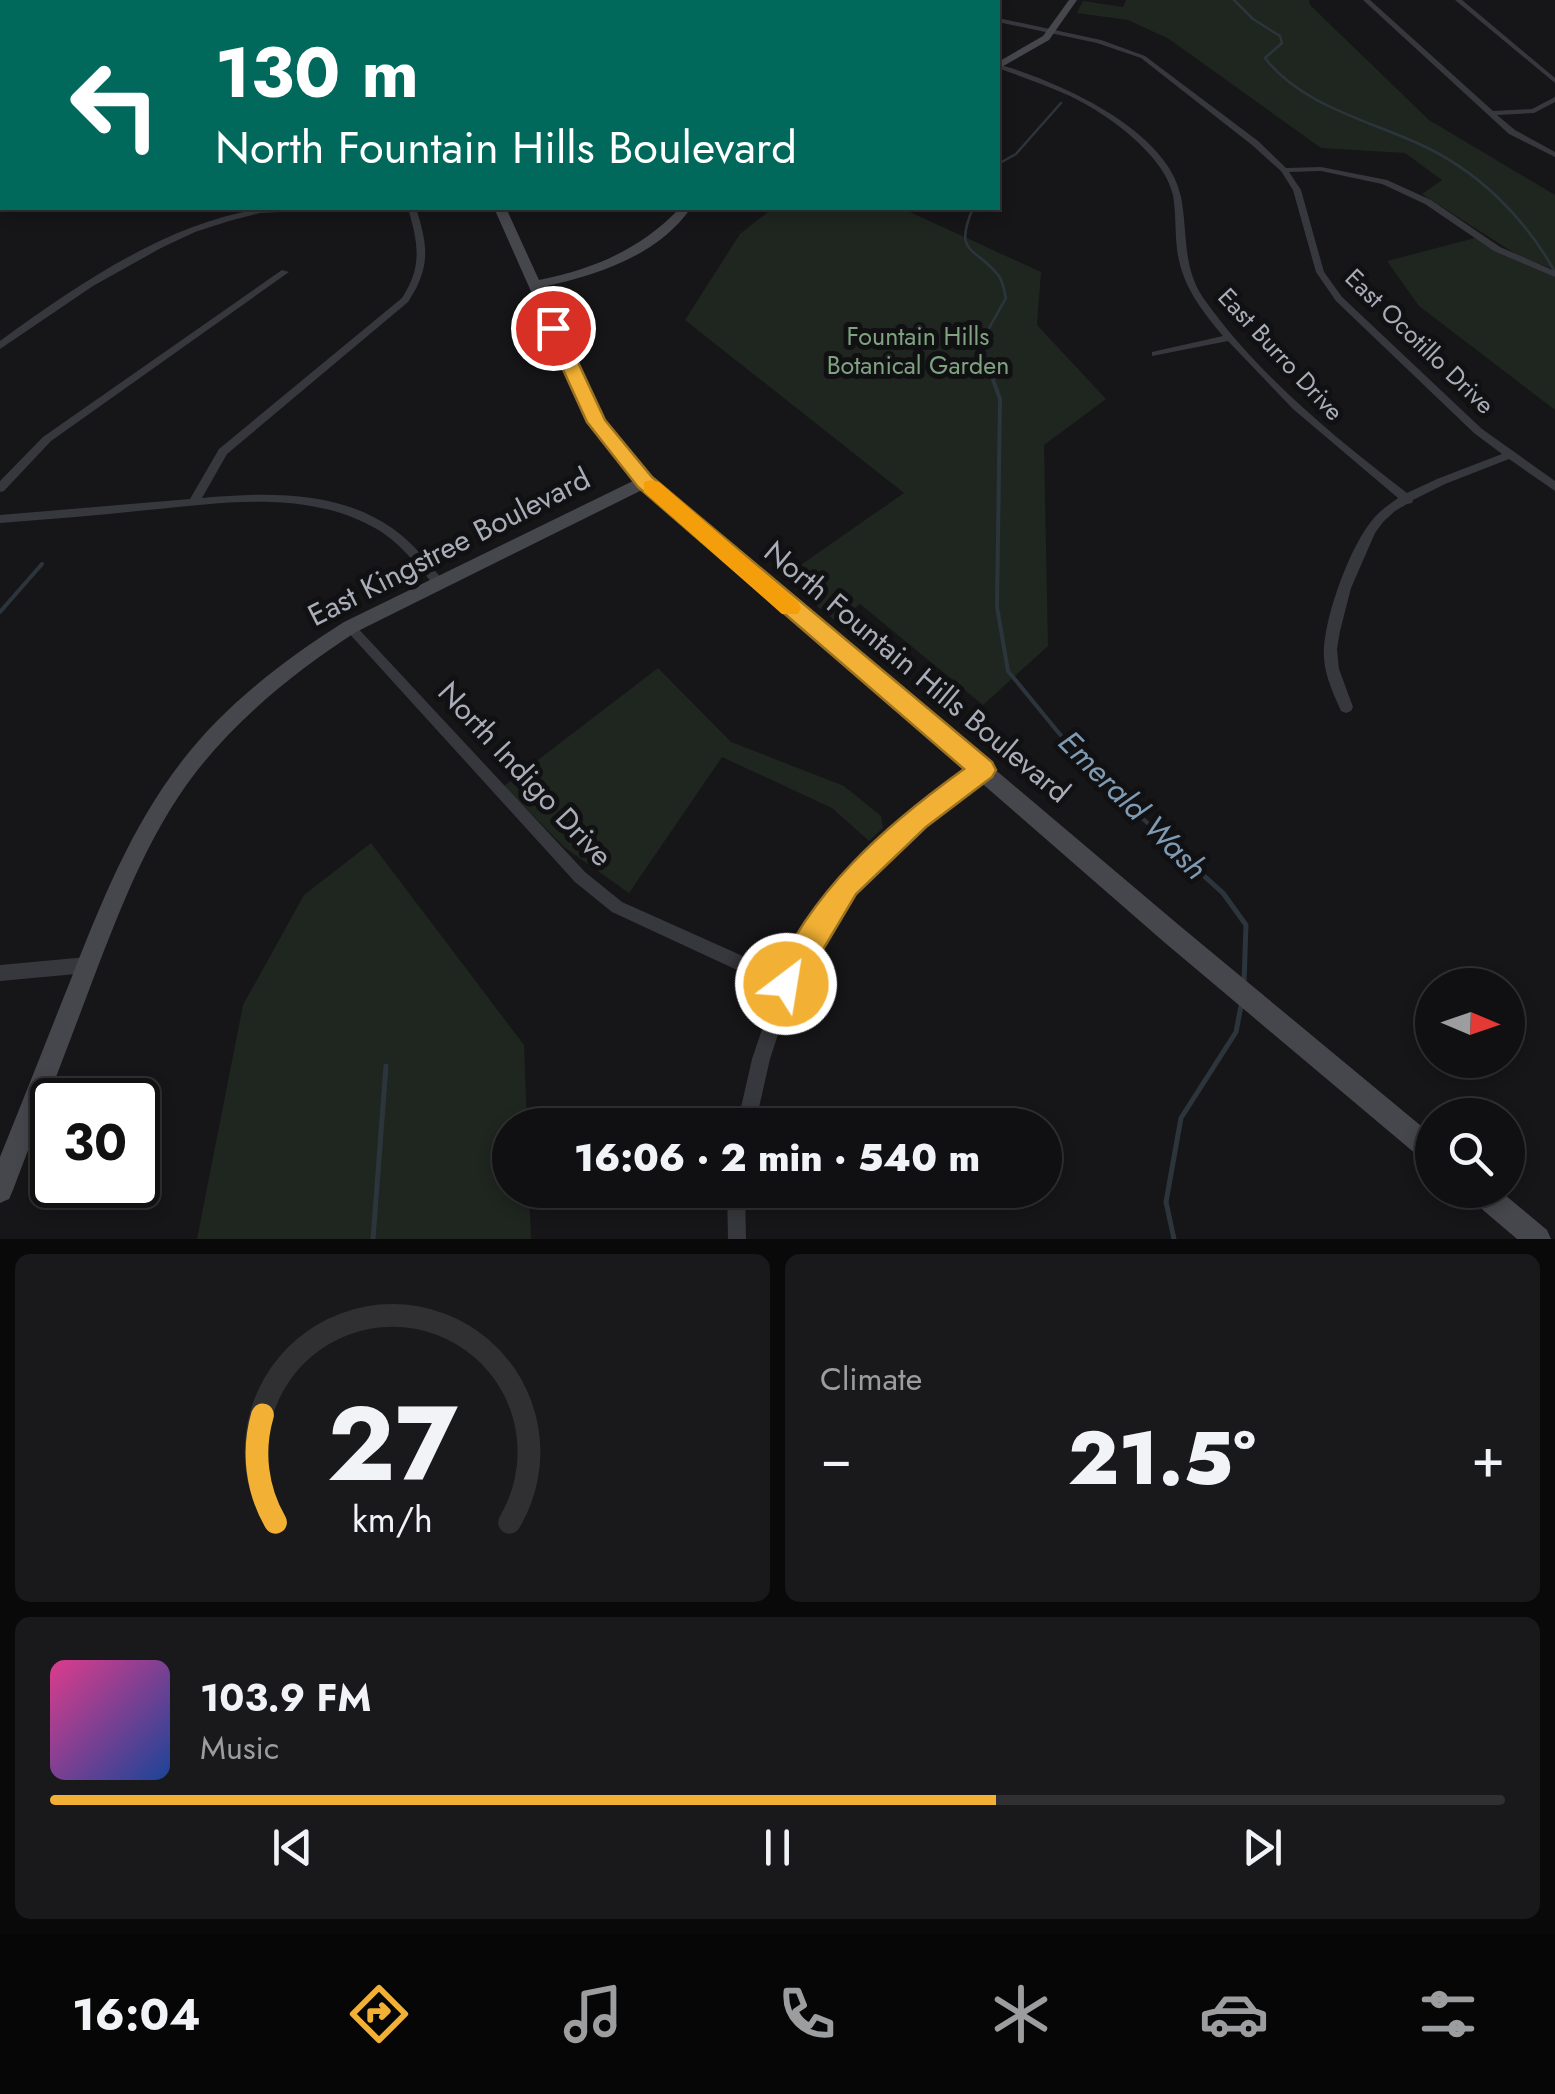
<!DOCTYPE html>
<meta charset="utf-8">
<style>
body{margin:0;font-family:Jost,sans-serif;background:#19191b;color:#f1f3f6;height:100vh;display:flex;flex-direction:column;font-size:38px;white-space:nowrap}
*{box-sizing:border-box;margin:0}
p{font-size:32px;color:#9c9d9f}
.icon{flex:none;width:55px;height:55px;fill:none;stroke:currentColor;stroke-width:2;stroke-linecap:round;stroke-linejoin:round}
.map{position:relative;height:1239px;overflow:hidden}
.details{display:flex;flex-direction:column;gap:15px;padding:15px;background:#09090a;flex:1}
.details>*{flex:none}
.top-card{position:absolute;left:0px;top:0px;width:1000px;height:210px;box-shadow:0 5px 15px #0003,0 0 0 2px #303032;background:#00695c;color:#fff;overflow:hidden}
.needle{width:65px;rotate:92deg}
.controls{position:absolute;left:1415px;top:968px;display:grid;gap:20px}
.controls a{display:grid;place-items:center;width:110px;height:110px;border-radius:50%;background:#101012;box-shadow:0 5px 15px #0003,0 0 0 2px #303032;font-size:50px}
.speed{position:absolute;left:30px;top:1078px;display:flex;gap:20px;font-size:50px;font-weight:700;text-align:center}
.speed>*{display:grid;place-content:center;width:130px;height:130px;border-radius:50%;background:#101012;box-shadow:0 5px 15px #0003,0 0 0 2px #303032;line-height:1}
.speed .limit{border:5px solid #111;border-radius:15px;background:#fff;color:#111}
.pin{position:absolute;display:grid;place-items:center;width:85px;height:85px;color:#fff;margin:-42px;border:5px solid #fff;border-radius:50%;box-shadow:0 2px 10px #0007}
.me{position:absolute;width:110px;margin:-55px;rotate:31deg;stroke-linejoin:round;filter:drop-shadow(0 0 8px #0008)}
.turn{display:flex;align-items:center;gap:35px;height:210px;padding:0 50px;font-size:45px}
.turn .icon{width:130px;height:130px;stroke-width:2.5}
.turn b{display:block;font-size:70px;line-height:85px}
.big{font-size:75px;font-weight:800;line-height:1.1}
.details .widget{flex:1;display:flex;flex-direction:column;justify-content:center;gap:15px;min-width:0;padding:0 35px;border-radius:15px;background:#19191b}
.details .dial{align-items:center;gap:0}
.dial svg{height:260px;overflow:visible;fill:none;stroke:#303032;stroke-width:7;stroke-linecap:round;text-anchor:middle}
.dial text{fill:#f1f3f6;stroke:none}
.song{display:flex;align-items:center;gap:30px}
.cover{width:120px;height:120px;border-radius:15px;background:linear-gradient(135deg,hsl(330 70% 55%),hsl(220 70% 35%))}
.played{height:10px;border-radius:5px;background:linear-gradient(90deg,#f2b134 65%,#303032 65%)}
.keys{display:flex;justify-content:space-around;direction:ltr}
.heat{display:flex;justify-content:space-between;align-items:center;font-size:55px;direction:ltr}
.details .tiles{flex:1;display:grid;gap:15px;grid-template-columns:1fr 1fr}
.widget:last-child{grid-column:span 2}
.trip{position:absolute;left:492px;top:1108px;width:570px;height:100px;border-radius:50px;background:#101012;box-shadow:0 5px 15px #0003,0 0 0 2px #303032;font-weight:800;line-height:100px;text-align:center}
.tab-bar{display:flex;height:160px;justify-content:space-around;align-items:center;background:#060607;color:#9c9d9f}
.tab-bar .icon{width:70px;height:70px}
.tab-bar .current{color:#f2b134}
.tab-bar b{font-size:45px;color:#f1f3f6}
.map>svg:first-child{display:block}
</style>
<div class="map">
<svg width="1555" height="1239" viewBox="0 0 1555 1239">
<rect width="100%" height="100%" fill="#161618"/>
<g fill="#1e261f">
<path d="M1126 0H1309L1310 5 1429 120 1555 195V270L1517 255 1422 194 1442 180 1405 153 1321 148 1169 39 1128 20 1077 13 1083 1 1123 7Z"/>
<path d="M773 208H901L1041 272 1037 325 1106 399 1044 445 1048 646 983 705 860 604 837 622 782 578 904 493 685 320 740 234Z"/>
<path d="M1475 238 1555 277V410L1419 306 1387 261Z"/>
<path d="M658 668 731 742 844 786 881 816 883 828 869 841 832 808 722 757 629 893 564 847 504 786Z"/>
<path d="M371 843 524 1045 527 1125H510V1190H529L531 1239H197L243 1005 304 895Z"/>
</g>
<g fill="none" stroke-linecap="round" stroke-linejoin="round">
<g stroke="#2c353c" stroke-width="2.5">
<path d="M1234 0 1253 19 1280 36 1282 43 1265 58C1300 104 1366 120 1417 143 1476 169 1524 216 1555 272"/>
<path d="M777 2 784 0"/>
<path d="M998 164 1016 154 1061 103"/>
<path d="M973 208C953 255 975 246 998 275 1003 280 1004 291 1006 298L984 337"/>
</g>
<g stroke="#2c353c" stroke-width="4">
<path d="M985 334 980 343 1000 399 997 607 1008 671 1085 765 1196 868"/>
<path d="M0 612 42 564"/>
</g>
<g stroke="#2c353c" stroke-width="5">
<path d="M1193 866 1223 893 1246 925 1244 982"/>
<path d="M373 1239 386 1066"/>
<path d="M1174 1239 1166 1202 1181 1118 1236 1032 1241 1006"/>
</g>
<g fill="#37383d" fill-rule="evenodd">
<path d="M443 0H459L451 2H439Z"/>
<path d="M656 0H667L661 2H652Z"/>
<path d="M968 0H974L972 2H966Z"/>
<path d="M1363 0H1370L1493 111 1532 109 1555 97V102L1534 113 1497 115 1515 130 1555 152V157L1509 134Z"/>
<path d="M1455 0H1462L1555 78V83Z"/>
<path d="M998 18 1101 40 1145 56 1258 141 1286 168 1321 167 1387 180 1431 200 1500 247 1555 271V277L1494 251 1425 204 1382 184 1321 171 1289 172 1301 190 1324 272 1342 297 1482 429 1555 481V491L1509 459 1445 484 1413 500 1412 503 1407 504 1395 511 1383 522 1375 533 1351 588 1340 631 1337 649 1339 669 1353 707 1351 711 1346 713 1341 711C1334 695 1325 676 1324 658 1322 622 1350 545 1374 518 1381 510 1390 504 1398 498L1293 409 1228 341 1152 356V352L1223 336C1201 310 1181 284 1177 249 1175 231 1176 213 1173 195 1164 154 1106 113 1070 96 1046 85 1022 77 998 68V64C1057 81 1168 129 1181 197 1188 233 1182 268 1204 299 1259 376 1333 436 1407 493L1437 479 1502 454 1474 433 1336 301 1316 272 1293 190 1281 171 1252 145 1141 58 1097 43 998 22Z"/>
<path d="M269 208H372L368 210 300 211 260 213 229 221 195 232 161 248 93 286 0 349V341C77 285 172 219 269 208Z"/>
<path d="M408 208H416C428 246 431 267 408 302L227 454 202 498C265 492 338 490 392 528 412 542 427 561 442 579L444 582 442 585H434C416 564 398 540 373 527 302 488 215 504 138 511 92 516 46 519 0 523V515L190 499 219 449 402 298C423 266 418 243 408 208Z"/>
<path d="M282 270 289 272 51 441 4 491 0 492V481L43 437Z"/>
<path d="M350 622 354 624 585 872 622 902 783 974 841 880 912 814 978 766 983 764 988 766 990 770 988 774 922 824 851 890 793 988 770 1059 755 1125H737L752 1059 776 988 612 912 575 882 346 630 344 627 346 624Z"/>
<path d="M87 957 93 959 95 965 93 971 87 973 0 981V965Z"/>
<path d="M727 1190H745L746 1239H728Z"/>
</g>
<g fill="#45474d" fill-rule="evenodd">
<path d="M1069 0H1077L1049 40 998 69V62L1043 36Z"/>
<path d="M494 208H506L539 280C594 269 641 249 680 208H691C657 256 598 275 542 287L603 420 650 478 1180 926 1432 1135V1163L1423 1160 1164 942 644 489 356 632C297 670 240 716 196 772 146 837 118 915 89 990 64 1057 38 1123 13 1190L9 1199 0 1203V1157C24 1098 47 1039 71 979 101 903 131 827 182 761 225 705 284 660 344 622L635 480 589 422Z"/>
<path d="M1466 1190H1499L1547 1230 1551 1239H1517L1470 1199Z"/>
</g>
<g stroke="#53555c" stroke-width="20">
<path d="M60 2 63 0"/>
<path d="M78 2 81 0"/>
<path d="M0 57 2 55"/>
<path d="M0 75 2 73"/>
</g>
</g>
<path fill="#f2b134" stroke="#9d7322" stroke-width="2.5" d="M553 323 562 328 605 420 652 477 992 762 996 770 992 777 926 827 856 894 796 995 786 999 776 995 771 984C810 891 885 826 964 769L638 487 587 422 544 328Z"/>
<path fill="#f59e0b" d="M651 480 659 482 798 602 801 608 798 614H782L644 492V482Z"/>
<g text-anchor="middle" stroke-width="10" stroke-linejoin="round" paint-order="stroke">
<g font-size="25" fill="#7fa381" stroke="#111113">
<text x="918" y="345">Fountain Hills<tspan x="918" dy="29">Botanical Garden</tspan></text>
</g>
<g font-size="25" fill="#a8adb8" stroke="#111113">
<text transform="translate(1420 341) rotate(44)" y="9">East Ocotillo Drive</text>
<text transform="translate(1281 354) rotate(47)" y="9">East Burro Drive</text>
</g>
<g font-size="30" fill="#a8adb8" stroke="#111113">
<text transform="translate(449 547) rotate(-27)" y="10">East Kingstree Boulevard</text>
<text transform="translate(917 672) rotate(40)" y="10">North Fountain Hills Boulevard</text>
<text transform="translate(525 774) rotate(47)" y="10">North Indigo Drive</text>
</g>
<g font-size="32" font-style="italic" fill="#7f9bb3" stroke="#111113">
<text transform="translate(1133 805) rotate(45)" y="11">Emerald Wash</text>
</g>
</g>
</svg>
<div class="controls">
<a><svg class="needle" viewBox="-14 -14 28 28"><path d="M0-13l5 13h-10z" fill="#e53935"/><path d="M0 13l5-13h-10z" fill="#9c9d9f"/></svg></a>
<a><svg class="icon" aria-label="search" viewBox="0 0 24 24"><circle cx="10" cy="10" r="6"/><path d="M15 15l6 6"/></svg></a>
</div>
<div class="speed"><div class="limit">30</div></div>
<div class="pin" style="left:553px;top:328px;background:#d93025"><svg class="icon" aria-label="arrive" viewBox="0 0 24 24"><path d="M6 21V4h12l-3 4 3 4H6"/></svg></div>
<svg class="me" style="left:786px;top:984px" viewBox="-20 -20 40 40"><circle r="17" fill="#f2b134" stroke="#fff" stroke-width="3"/><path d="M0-11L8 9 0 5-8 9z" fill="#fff"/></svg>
<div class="trip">16:06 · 2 min · 540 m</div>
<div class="top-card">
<div class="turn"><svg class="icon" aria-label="left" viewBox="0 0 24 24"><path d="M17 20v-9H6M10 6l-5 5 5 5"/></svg><div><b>130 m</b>North Fountain Hills Boulevard</div></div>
</div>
</div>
<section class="details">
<div class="tiles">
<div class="widget dial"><svg viewBox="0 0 100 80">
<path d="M14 69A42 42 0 1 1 86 69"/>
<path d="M14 69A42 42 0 0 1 10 36" stroke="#f2b134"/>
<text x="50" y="56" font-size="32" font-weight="700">27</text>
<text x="50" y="72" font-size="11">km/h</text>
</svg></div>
<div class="widget"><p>Climate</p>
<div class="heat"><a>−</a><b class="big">21.5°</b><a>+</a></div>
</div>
<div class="widget">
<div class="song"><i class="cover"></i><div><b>103.9 FM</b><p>Music</p></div></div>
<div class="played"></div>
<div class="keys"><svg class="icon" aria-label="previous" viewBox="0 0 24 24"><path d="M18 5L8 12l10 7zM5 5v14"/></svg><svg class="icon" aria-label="pause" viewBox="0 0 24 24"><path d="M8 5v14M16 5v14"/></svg><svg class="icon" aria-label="next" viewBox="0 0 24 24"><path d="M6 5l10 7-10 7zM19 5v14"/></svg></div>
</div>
</div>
</section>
<nav class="tab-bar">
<b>16:04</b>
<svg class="icon current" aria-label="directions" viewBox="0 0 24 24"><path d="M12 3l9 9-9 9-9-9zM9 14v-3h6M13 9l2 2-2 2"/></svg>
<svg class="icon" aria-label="music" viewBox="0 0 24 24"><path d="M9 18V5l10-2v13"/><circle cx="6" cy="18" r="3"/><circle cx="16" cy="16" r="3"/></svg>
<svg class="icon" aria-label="phone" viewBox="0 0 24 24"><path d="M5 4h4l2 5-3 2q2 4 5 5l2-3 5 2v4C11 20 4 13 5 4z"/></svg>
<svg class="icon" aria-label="climate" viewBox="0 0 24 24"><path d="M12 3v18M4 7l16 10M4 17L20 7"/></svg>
<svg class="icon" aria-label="car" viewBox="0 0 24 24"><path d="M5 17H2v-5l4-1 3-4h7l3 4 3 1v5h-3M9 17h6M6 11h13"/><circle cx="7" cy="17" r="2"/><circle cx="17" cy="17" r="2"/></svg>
<svg class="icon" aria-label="filters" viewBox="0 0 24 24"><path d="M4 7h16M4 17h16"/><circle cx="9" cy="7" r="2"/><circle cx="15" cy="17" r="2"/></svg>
</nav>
